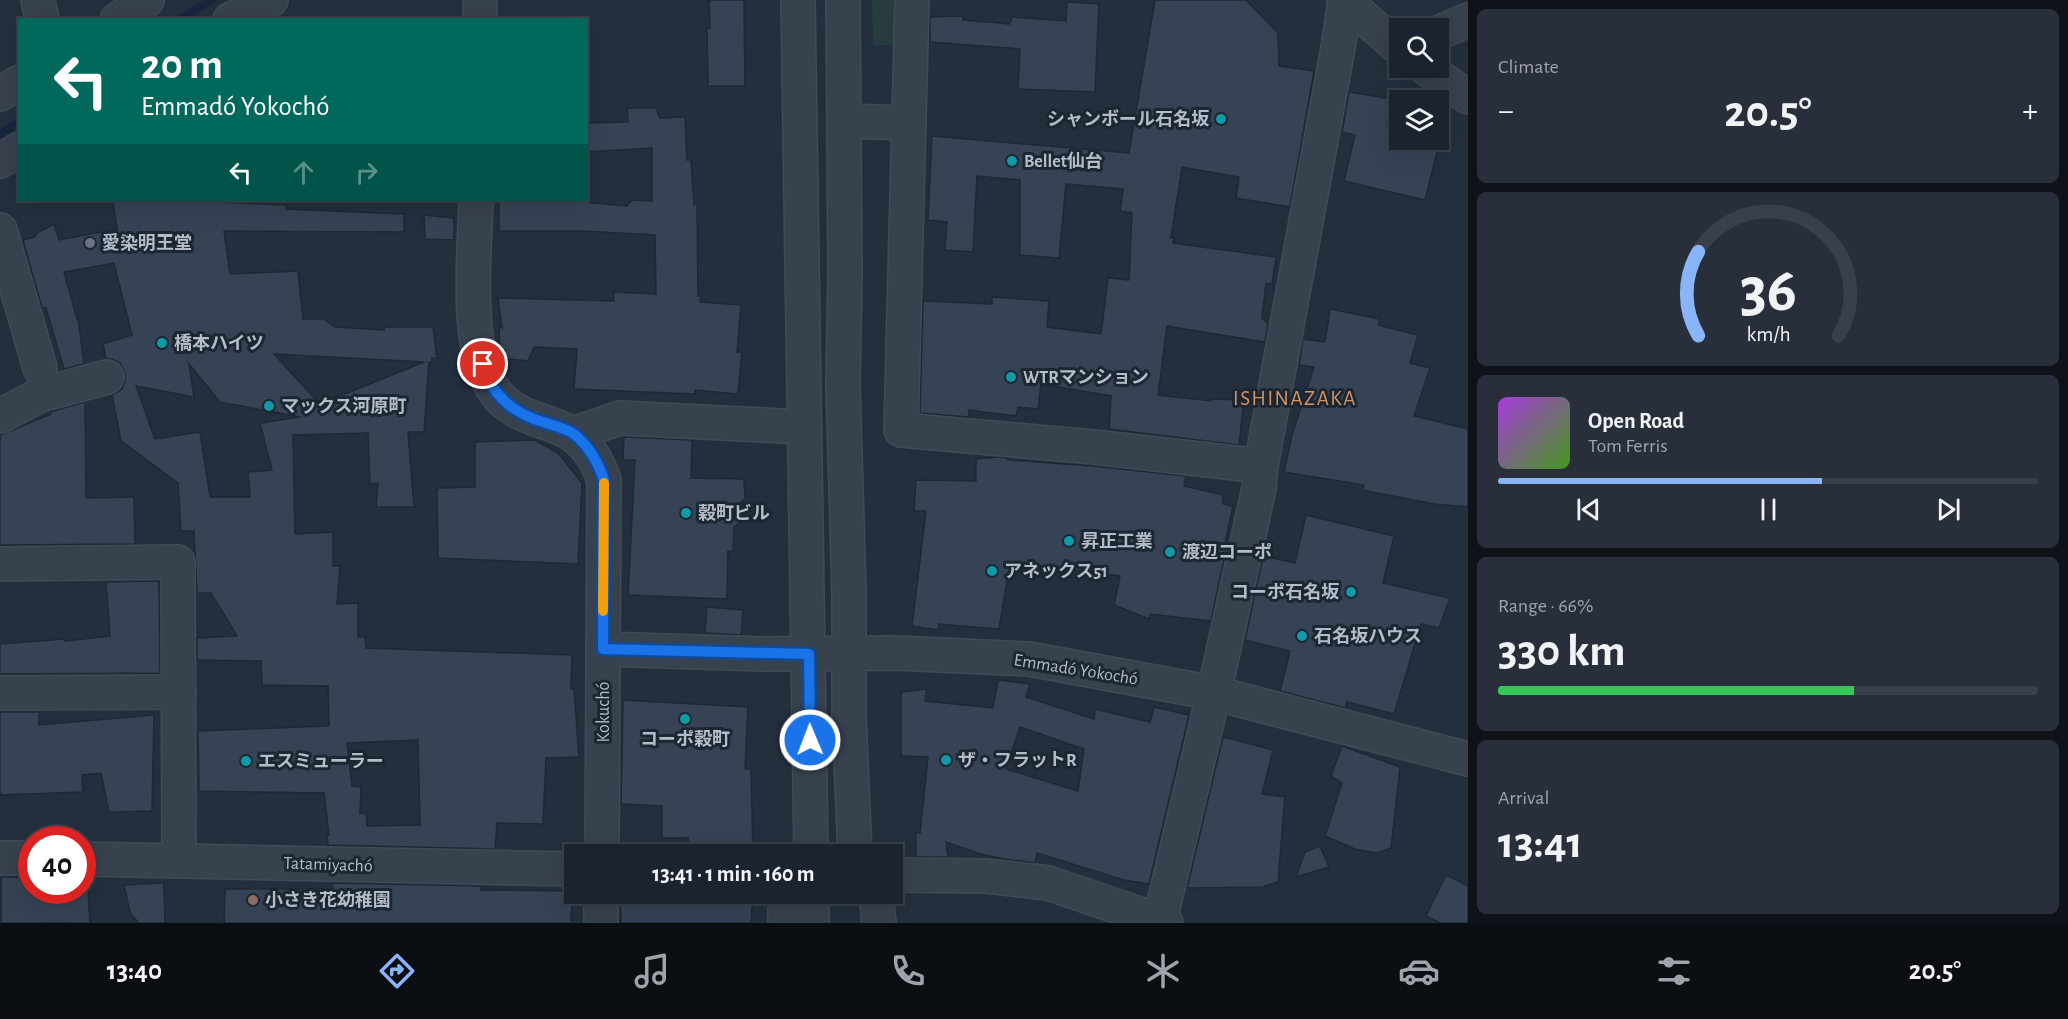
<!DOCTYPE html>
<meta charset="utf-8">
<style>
body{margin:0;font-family:"Alegreya Sans","Noto Sans JP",sans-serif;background:#282f3a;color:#f1f3f6;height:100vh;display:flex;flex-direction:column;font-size:22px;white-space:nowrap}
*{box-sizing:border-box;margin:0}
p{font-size:20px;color:#a0a4aa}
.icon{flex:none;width:33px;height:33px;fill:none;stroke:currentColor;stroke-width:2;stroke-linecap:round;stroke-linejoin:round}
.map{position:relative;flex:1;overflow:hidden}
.panel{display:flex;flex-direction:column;gap:9px;padding:9px;background:#0f1319;width:600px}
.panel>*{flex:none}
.guide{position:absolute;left:18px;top:18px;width:570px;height:183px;border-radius:0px;box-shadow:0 6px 24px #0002,0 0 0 2px #39404a;background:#00695c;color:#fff;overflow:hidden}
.fabs{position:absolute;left:1389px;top:18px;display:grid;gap:12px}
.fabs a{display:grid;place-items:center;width:60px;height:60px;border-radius:0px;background:#1b232e;box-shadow:0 6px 24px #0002,0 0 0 2px #39404a;font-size:30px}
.speed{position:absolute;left:18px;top:826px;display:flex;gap:12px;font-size:30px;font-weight:700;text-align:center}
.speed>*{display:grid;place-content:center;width:78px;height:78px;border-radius:50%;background:#1b232e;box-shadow:0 6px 24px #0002,0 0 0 2px #39404a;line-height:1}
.speed .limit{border:9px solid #d22;background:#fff;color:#111}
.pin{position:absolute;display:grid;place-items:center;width:51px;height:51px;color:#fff;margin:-26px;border:3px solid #fff;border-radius:50%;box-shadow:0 2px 6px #0007}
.me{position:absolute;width:66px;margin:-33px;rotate:359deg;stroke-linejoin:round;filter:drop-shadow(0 0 4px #0008)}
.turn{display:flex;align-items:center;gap:21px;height:126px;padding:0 24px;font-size:27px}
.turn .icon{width:78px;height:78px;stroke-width:2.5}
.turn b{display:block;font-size:42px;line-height:51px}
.lanes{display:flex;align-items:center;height:57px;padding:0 24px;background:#0003;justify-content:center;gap:30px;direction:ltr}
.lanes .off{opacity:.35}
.big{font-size:45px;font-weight:700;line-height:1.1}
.panel .tile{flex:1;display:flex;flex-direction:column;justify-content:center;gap:9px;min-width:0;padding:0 21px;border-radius:9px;background:#282f3a}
.panel .dial{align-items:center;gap:0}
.dial svg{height:156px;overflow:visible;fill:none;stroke:#39404a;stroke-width:7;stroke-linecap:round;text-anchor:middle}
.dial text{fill:#f1f3f6;stroke:none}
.song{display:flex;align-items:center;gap:18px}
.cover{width:72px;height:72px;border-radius:9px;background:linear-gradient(135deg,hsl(280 70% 55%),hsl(100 70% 35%))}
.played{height:6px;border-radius:3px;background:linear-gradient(90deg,#8ab4f8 60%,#39404a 60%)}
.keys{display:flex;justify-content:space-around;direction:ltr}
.heat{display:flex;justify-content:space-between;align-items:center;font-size:33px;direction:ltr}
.charge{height:9px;border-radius:4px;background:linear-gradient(90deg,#34c759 66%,#39404a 0)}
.trip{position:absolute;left:564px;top:844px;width:339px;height:60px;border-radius:0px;background:#1b232e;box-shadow:0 6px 24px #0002,0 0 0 2px #39404a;font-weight:700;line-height:60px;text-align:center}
.tabs{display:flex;height:96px;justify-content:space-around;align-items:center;background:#0b0e12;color:#a0a4aa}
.tabs .icon{width:42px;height:42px}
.tabs .current{color:#8ab4f8}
.tabs b{font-size:27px;color:#f1f3f6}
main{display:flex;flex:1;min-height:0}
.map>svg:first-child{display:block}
</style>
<main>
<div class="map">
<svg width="1468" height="923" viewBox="0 0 1468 923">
<rect width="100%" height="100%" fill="#242f3e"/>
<path fill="#263c3f" d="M872 0H898L897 45H873Z"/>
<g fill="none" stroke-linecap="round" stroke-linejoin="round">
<g stroke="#17263c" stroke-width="8">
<path d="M179 20 212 0"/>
<path d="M0 134 20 121"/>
</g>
</g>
<g fill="#364354" stroke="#1f2835" stroke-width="1.5" fill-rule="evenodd">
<path d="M709 0H744L745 86H708L707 28H710Z"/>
<path d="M1155 0H1246L1278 33 1279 66 1314 71 1290 207 1236 198 1239 177 1182 167 1171 238H1174L1173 243 1276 257 1272 284 1266 283 1262 318 1268 324 1265 342 1167 326 1158 395 1211 401V399L1244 400 1239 445 1109 429 1111 396 1041 384 1038 409 1018 407 1016 416 969 410V417L920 413 923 301 992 304V297L1049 301 1047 327 1101 334 1108 278 1129 280 1132 213 1120 211 1123 189 1066 184 1059 258 1020 255V180L977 176 973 252 945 250 947 222 928 220 932 136 1129 153Z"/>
<path d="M1067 2 1099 4 1095 92 1018 89 1020 49 930 42V17L963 16V20L1010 24 1012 17 1066 21Z"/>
<path d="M1349 92 1392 99 1387 123 1400 126V140H1438V136H1441L1425 200 1344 181 1355 135 1342 132Z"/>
<path d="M627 108H656L660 118 685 117 687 160H691L694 204H697L698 296H701L700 302 741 305 737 352H742L738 394 695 390V394L574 389 577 349 534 347 528 361 500 358 499 327 502 328 498 298 614 301V292L656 294 655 235 582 231H499V200H561L627 206 632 200 652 201V148L586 152V123L628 122Z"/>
<path d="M113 200H217V202L286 205V209L404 214V232L224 231 230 274 298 271 303 319H324L335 327 384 330V327H433L437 358H432V362H429L424 432H408L414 507H376L378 483 370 484 368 433 293 435 295 534 333 532V566H340L337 604 358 603V637H365L366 648 572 655 571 689H574L579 757 546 758 543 824 497 823 495 849 328 845 327 835H329L324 793 199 791 198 731 329 726 328 686 262 685 261 661 197 660V638L237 636 211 593H197L194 531H181L178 483 121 441 112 395 121 390 125 382V373L120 363 112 359H106L103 344 132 335 114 263 64 272 77 319 78 318 84 364 64 369 46 308H42L23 240 35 237 37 233 54 224 59 240 117 229ZM274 354 424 362 320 404ZM189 364 220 402 300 417 260 423 272 470 248 472 250 497H210L200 432 155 439 136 386 194 397ZM418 740 420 825 367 826 366 814 360 813 361 787 352 786 347 743Z"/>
<path d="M424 215 454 218V240L425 239Z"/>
<path d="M1330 309 1380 319 1378 325 1418 335 1410 363 1430 368 1414 416 1468 429V507L1434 504 1362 490 1364 485 1284 472 1292 435 1314 367 1299 365 1303 339 1325 342Z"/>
<path d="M85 402 86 498 134 497 135 544 0 545V435L51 414 50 412Z"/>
<path d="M624 437 692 440 691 478 744 479 745 498 741 502 739 523 734 527 733 551H728L727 599 628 595 635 460H623Z"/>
<path d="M535 440 558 453 582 483 578 564 438 558 437 488 475 487V442Z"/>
<path d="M999 457 1008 458V460L1092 466 1186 476 1184 486 1223 495V504L1233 506 1225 544 1227 545 1211 621 1150 614 1149 619 1114 605 1120 576 1016 563 1015 575H1008L999 629 939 624 938 630 912 626 926 511H914L916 480 976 481V459Z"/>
<path d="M1306 515 1394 536 1383 583 1450 598 1439 628 1421 624 1394 714 1347 702 1345 708 1280 691 1290 651 1245 640 1263 556 1295 563Z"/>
<path d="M159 581 160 673 0 674V644L64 639 65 641 110 636 106 582Z"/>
<path d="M707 607 743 610 741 635 705 633Z"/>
<path d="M998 680 1030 684 1026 697 1094 719 1095 709 1150 722 1154 707 1189 715 1149 884 1124 880 1037 853 1035 863 1011 860 984 855 946 842 948 857H916V833H920L928 757 901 756V692L927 689 925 701 993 708ZM1020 727 1084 749 1078 791 1006 769Z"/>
<path d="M623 700 748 707 745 769H751L753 855H688V838H662V806L621 804Z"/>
<path d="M0 712H39V725L154 715 152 811 109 812 101 773 82 775 83 792 0 795Z"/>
<path d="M1223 737 1273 750 1262 794 1285 797 1278 882 1262 887 1187 888Z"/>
<path d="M1342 746 1400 767 1391 848 1376 853 1355 849 1325 836 1342 783 1331 776Z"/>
<path d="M1320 846 1329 867 1296 877 1305 852Z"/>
<path d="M1446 875 1468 886V923H1441L1426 916Z"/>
<path d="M1 877H30V891H88L90 923H1Z"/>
<path d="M164 883 165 923H139L130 913 124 885Z"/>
<path d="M332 883 482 886 481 890 572 891 571 923H224L225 889H333Z"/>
<path d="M620 894 753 897 751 923H621Z"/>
</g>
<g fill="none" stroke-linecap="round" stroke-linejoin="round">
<defs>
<g id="minor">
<path d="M38 0 42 20"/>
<path d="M798 0 811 855"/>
<path d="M843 0 845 273 843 384 849 592V715L855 855"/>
<path d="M912 0 901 430 1094 447 1261 466"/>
<path d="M1344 0 1400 49"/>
<path d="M117 20 147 0"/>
<path d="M230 20 271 0"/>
<path d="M480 20V0"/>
<path d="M1438 33 1468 20"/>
<path d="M1426 68 1468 97"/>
<path d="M0 94 20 82"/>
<path d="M845 121 909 123"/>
<path d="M0 161 20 149"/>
<path d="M476 200C475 253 462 359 501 399 517 415 538 419 558 427 582 436 596 457 604 480L602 855"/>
<path d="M0 230 40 368"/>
<path d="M0 416 40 395 107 377"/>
<path d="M573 434 620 418 804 427"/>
<path d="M0 564 178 562 179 860"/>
<path d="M603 649 763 654 896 653 1029 659 1214 693 1468 759"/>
<path d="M0 693 179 692"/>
<path d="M0 858H32"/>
<path d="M82 859 574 869"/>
<path d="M892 875 986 876 1048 883 1166 923"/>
<path d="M785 894V923"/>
<path d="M812 894V923"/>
<path d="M876 894 879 923"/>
<path d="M1160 920 1214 693 1259 488 1261 466 1338 48 1345 0"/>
<path d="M601 923V894"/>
</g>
</defs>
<use href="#minor" stroke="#414a57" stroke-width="36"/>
<use href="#minor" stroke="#38414e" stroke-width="33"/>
</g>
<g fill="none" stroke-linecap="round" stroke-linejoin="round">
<defs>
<path id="route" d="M483 364C491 395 513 413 543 422 553 425 565 428 574 434 589 446 598 462 604 480L603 649 809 654 810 740"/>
</defs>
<use href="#route" stroke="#114b97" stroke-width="15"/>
<use href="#route" stroke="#1a73e8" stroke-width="10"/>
<path stroke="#f59e0b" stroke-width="10" d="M603 611 604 483"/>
</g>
<g fill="#0f9aa8" stroke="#1d2633" stroke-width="2">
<circle cx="1221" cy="119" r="6"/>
<circle cx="1012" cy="161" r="6"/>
<circle cx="162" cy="343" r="6"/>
<circle cx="1011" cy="377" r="6"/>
<circle cx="269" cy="406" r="6"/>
<circle cx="686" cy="513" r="6"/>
<circle cx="1069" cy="541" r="6"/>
<circle cx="1170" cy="552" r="6"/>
<circle cx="992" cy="571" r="6"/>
<circle cx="1351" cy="592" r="6"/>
<circle cx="1302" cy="636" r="6"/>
<circle cx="685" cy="719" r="6"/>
<circle cx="946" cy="760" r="6"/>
<circle cx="246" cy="761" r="6"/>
</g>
<circle fill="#6b7280" stroke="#1d2633" stroke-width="2" cx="90" cy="243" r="6"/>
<circle fill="#8d6e63" stroke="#1d2633" stroke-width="2" cx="253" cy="900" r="6"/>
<g text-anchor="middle" stroke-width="6" stroke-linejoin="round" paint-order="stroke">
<g font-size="18" font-weight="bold" fill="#b4bcc9" stroke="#1d2633" text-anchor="start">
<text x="1209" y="125" text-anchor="end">シャンボール石名坂</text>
<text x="1024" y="167">Bellet仙台</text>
<text x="102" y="249">愛染明王堂</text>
<text x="174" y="349">橋本ハイツ</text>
<text x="1023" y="383">WTRマンション</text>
<text x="281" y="412">マックス河原町</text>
<text x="698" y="519">穀町ビル</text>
<text x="1081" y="547">昇正工業</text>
<text x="1182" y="558">渡辺コーポ</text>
<text x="1004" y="577">アネックス51</text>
<text x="1339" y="598" text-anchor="end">コーポ石名坂</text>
<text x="1314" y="642">石名坂ハウス</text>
<text x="685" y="745" text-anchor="middle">コーポ穀町</text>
<text x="958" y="766">ザ・フラットR</text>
<text x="258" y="767">エスミューラー</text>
<text x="265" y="906">小さき花幼稚園</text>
</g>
<g font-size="18" fill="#b4bcc9" stroke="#1d2633">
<text transform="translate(1076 669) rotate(9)" y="6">Emmadó Yokochó</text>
<text transform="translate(603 712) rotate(-90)" y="6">Kokuchó</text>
<text transform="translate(328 864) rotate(2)" y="6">Tatamiyachó</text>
</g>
<g font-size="21" letter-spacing="1.5" fill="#d59563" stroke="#1d2633">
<text x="1295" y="405">ISHINAZAKA</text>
</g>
</g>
</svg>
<div class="fabs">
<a><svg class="icon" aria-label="search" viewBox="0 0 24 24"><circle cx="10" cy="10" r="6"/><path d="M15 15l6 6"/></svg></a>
<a><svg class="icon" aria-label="layers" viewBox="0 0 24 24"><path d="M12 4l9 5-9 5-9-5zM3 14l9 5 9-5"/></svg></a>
</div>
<div class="speed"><div class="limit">40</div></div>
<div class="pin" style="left:483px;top:364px;background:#d93025"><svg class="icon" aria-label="arrive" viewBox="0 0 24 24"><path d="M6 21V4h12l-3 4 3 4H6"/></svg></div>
<svg class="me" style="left:810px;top:740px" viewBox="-20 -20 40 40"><circle r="17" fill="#1a73e8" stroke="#fff" stroke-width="3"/><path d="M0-11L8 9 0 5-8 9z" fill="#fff"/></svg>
<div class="trip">13:41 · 1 min · 160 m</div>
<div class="guide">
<div class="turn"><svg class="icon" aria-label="left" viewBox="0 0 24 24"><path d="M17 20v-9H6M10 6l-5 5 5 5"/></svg><div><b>20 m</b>Emmadó Yokochó</div></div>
<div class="lanes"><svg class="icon" aria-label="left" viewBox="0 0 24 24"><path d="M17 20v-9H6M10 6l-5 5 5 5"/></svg><svg class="icon off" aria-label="ahead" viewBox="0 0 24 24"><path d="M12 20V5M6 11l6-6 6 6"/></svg><svg class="icon off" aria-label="right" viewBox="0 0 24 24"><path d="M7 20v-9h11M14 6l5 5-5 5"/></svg></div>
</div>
</div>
<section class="panel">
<div class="tile"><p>Climate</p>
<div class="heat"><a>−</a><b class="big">20.5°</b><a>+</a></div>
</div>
<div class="tile dial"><svg viewBox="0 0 100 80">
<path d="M14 69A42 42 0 1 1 86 69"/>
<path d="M14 69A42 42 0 0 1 14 26" stroke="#8ab4f8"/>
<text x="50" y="56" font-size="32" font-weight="700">36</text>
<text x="50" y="72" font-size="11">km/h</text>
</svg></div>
<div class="tile">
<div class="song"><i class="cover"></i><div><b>Open Road</b><p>Tom Ferris</p></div></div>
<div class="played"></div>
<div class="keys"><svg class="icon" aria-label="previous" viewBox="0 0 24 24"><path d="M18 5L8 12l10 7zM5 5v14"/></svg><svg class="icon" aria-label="pause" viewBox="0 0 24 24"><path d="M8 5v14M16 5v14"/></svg><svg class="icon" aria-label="next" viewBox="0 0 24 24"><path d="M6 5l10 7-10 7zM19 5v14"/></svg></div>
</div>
<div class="tile"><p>Range · 66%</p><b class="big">330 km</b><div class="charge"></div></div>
<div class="tile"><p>Arrival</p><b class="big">13:41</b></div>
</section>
</main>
<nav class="tabs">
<b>13:40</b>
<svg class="icon current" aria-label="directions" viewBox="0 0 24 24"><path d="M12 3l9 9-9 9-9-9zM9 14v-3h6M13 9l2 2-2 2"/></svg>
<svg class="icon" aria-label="music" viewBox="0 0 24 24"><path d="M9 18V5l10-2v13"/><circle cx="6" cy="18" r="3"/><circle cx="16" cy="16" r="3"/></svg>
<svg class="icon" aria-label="phone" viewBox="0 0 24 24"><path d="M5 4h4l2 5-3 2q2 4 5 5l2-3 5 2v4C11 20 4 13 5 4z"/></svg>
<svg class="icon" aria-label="climate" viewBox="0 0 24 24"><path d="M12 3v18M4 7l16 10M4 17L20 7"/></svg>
<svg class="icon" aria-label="car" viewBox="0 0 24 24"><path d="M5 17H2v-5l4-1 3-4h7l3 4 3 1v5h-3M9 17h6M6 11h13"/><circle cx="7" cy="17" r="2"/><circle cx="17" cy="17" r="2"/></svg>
<svg class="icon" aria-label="filters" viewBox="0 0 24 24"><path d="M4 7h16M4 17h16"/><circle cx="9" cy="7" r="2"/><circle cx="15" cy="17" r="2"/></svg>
<b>20.5°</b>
</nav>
